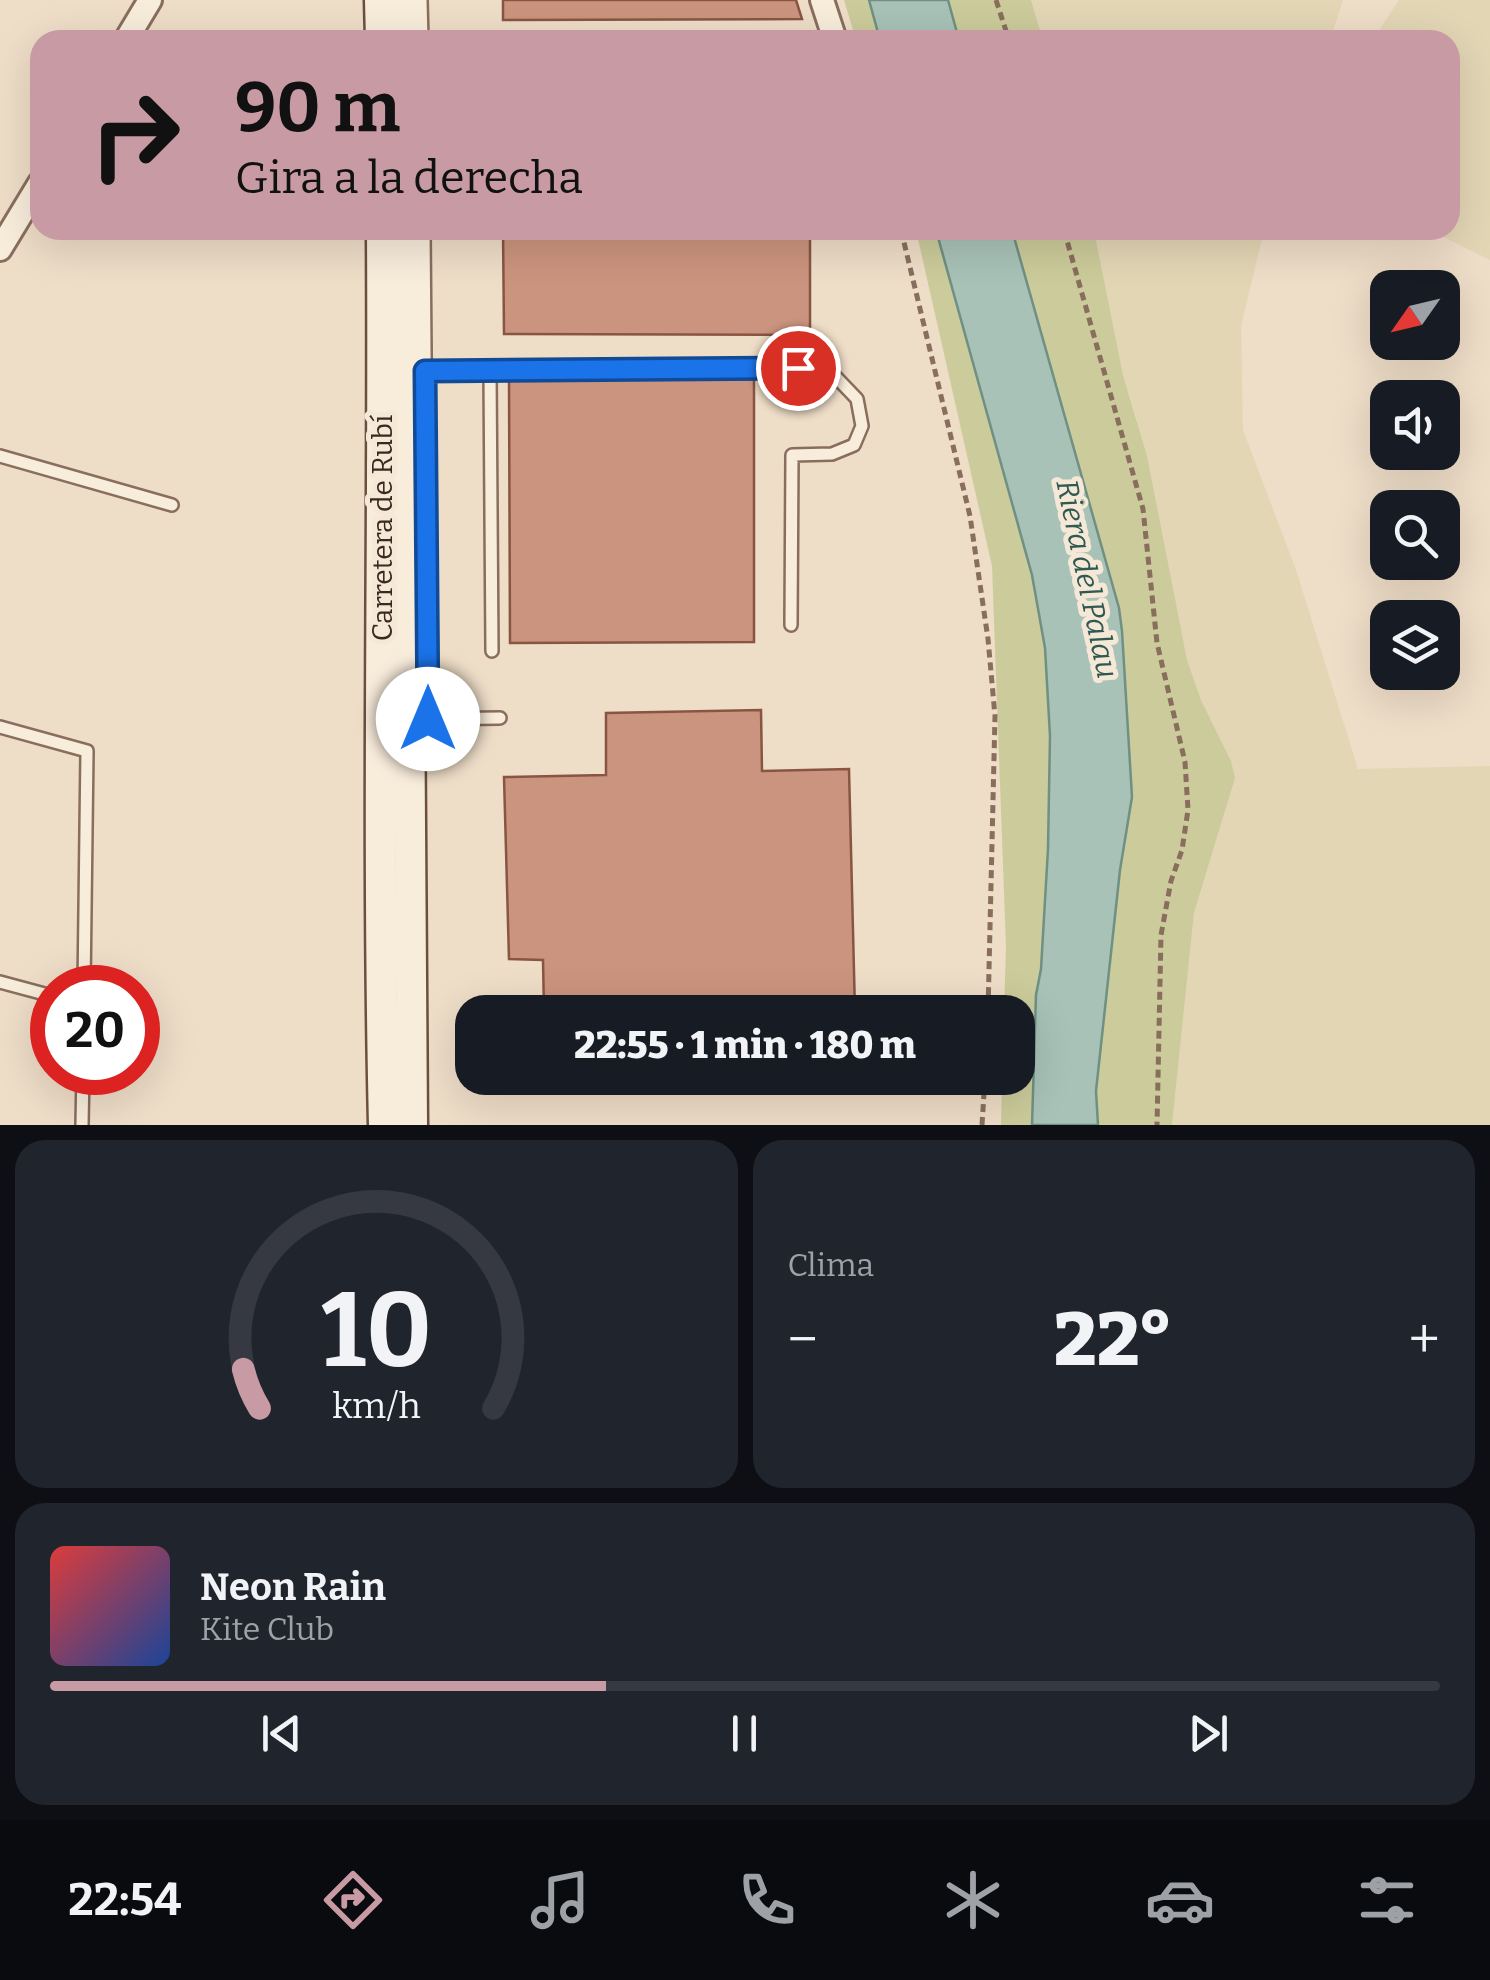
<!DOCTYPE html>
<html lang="es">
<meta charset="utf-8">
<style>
body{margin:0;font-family:Bitter,serif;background:#20242c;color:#f1f3f6;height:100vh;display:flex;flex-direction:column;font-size:38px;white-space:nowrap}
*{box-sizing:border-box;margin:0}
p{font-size:32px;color:#9ea1a6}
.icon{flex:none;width:55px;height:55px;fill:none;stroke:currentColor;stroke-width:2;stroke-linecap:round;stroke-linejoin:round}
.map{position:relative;height:1125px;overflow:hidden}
.side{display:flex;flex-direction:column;gap:15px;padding:15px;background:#0d0f14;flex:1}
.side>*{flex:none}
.hud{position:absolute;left:30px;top:30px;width:1430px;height:210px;border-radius:30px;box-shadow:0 10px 40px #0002;background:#c89aa3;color:#111;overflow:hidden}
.needle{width:65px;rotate:236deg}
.tools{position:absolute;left:1370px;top:270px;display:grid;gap:20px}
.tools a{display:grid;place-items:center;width:90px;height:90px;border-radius:20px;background:#171b24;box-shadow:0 10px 40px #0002;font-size:50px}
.speed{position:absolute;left:30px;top:965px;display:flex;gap:20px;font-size:50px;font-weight:700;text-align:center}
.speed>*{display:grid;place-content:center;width:130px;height:130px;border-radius:50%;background:#171b24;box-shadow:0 10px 40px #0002;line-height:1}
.speed .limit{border:15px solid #d22;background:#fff;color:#111}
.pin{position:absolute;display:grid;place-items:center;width:85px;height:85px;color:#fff;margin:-42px;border:5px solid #fff;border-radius:50%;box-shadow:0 2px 10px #0007}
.me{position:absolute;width:110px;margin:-55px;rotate:0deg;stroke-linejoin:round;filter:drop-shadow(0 0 8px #0008)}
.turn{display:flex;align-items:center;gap:35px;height:210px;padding:0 40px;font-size:45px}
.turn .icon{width:130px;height:130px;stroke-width:2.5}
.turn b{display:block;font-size:70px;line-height:85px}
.big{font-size:75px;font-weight:800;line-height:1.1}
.side .card{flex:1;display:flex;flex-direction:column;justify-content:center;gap:15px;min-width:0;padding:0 35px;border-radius:30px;background:#20242c}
.side .dial{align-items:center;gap:0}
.dial svg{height:260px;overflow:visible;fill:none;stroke:#363941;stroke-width:7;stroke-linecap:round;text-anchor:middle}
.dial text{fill:#f1f3f6;stroke:none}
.song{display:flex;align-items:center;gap:30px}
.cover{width:120px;height:120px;border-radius:15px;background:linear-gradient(135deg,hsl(0 70% 55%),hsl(220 70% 35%))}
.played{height:10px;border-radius:5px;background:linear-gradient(90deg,#c89aa3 40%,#363941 40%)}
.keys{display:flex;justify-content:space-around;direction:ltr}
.heat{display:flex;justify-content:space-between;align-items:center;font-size:55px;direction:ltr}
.side .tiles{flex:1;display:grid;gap:15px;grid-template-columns:1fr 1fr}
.card:last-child{grid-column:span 2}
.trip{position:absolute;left:455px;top:995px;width:580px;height:100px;border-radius:30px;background:#171b24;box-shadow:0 10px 40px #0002;font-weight:800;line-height:100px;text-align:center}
.tabs{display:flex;height:160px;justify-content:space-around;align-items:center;background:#090b0e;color:#9ea1a6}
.tabs .icon{width:70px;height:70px}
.tabs .selected{color:#c89aa3}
.tabs b{font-size:45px;color:#f1f3f6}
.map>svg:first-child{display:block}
</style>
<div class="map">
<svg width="1490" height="1125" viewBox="0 0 1490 1125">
<rect width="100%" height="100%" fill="#eeddc7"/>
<g fill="#e3d6b5">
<path d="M1031 0H1343L1330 40H1046L1040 30Z"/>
<path d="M1399 0H1490V260L1429 230H1450V40H1373Z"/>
<path d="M1094 230H1264L1241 326 1243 430 1296 570 1358 769 1490 766V1125H1172L1194 913 1225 811 1231 761 1201 700 1187 660 1136 417 1123 375Z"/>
</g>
<g fill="#cccb9b">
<path d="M844 0H869L880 40H856Z"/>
<path d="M948 0H1031L1040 30 1046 40H959Z"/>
<path d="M916 230H936L1032 575 1045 648 1050 736 1048 849 1041 969 1036 995 1032 1125H1001L1002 1078H1018V1012H1004L1006 947 992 566Z"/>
<path d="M1012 230H1094L1123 375 1147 456 1187 660 1201 700 1231 761 1235 778 1194 913 1172 1125H1098L1096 1091 1120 870 1132 797 1122 631 1119 608Z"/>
</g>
<g fill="#a8c2b7" stroke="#6f9083" stroke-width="2.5">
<path d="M869 0H948L959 40H880Z"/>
<path d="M936 230H1012L1119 608 1122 631 1132 797 1120 870 1096 1091 1098 1125H1032L1036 995 1041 969 1048 849 1050 736 1045 648 1032 575Z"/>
</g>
<g fill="#cb947e" stroke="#885543" stroke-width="2.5">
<path d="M503 0H796L802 19 503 20Z"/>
<path d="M503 230H810V335L504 334Z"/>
<path d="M754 379V642L510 643 509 380Z"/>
<path d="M761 710 762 771 849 769 855 1012H544L543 960 509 959 504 777 606 775V713Z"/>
</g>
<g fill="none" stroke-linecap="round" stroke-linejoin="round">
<defs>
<g id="service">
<path d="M421 0 422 40"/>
<path d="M424 230 428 719 500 718"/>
<path d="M425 371 798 368 833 374 857 399 862 426 854 445 832 454 792 455 791 625"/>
<path d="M490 372 492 651"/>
<path d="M0 456 172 505"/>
<path d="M0 727 87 751 84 988"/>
<path d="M0 982 52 996"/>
<path d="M82 1125 83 1072"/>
</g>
<g id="minor">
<path d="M822 0 835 40"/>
<path d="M126 40 150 0"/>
<path d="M0 249 40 183"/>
</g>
<g id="secondary">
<path d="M380 0 381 40"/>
<path d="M405 0V40"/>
<path d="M382 230C384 528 377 827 384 1125"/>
<path d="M406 230 412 1125"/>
</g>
</defs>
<use href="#service" stroke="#896e5d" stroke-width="16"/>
<use href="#minor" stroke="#896e5d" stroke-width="28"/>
<use href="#secondary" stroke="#6b5040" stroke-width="35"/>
<g stroke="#896e5d" stroke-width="5" stroke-dasharray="8 5" stroke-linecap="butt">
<path d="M996 0 1009 40"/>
<path d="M901 230 970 516 988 639 995 716 988 1012"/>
<path d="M1064 230 1143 509 1157 643 1185 762 1188 810 1182 850 1171 881 1161 935 1157 1125"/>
<path d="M982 1125 985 1078"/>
</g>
<use href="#service" stroke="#f8ecdb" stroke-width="11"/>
<use href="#minor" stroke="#f8ecdb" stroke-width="22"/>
<use href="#secondary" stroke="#f8ecdb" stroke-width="30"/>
</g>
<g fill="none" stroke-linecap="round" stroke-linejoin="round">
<defs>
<path id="route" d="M428 719 425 371 798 368"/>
</defs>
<use href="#route" stroke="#114b97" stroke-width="25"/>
<use href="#route" stroke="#1a73e8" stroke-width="18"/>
</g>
<g text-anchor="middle" stroke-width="10" stroke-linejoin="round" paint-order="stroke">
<g font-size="28" fill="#3a2920" stroke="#f5e8d7">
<text transform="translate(382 528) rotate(-90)" y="10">Carretera de Rubí</text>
</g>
<g font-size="30" font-style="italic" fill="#305951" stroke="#f5e8d7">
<text transform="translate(1087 579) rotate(78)" y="10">Riera del Palau</text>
</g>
</g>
</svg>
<div class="tools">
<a><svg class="needle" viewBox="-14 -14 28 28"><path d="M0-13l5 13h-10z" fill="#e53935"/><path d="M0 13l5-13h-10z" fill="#9ea1a6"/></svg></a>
<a><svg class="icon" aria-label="sound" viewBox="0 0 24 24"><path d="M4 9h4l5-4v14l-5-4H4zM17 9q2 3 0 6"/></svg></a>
<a><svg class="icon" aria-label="search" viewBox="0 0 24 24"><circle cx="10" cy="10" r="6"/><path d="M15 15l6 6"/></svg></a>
<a><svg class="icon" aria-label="layers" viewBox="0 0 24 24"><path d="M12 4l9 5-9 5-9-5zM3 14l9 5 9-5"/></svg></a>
</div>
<div class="speed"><div class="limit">20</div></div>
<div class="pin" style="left:798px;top:368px;background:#d93025"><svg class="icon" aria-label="arrive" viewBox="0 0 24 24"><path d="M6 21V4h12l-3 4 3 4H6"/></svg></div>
<svg class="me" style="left:428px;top:719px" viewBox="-20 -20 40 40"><circle r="19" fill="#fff"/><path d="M0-13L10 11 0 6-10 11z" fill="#1a73e8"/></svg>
<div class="trip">22:55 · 1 min · 180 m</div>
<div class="hud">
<div class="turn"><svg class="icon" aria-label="right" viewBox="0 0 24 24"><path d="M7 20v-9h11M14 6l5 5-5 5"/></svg><div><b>90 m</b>Gira a la derecha</div></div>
</div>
</div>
<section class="side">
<div class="tiles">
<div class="card dial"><svg viewBox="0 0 100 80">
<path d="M14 69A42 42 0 1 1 86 69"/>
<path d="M14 69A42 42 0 0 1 9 57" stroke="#c89aa3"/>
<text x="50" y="56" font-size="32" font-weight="700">10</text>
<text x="50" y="72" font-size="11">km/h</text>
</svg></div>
<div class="card"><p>Clima</p>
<div class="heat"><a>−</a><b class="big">22°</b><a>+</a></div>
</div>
<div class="card">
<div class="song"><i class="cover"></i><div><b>Neon Rain</b><p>Kite Club</p></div></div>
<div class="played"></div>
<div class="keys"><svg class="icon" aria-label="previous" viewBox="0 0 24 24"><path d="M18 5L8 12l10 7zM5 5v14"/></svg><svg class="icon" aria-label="pause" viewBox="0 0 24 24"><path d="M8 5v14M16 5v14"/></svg><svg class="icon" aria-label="next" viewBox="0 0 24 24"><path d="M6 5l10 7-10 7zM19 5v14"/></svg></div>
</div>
</div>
</section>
<nav class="tabs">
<b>22:54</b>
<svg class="icon selected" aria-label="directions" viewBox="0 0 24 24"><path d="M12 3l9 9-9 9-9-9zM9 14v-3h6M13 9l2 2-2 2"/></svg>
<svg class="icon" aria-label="music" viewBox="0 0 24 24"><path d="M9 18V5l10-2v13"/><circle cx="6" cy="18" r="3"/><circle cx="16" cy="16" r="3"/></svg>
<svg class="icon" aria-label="phone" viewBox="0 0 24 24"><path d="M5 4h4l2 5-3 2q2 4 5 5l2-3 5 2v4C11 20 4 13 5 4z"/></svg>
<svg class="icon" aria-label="climate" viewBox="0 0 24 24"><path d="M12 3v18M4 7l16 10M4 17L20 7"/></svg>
<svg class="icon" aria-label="car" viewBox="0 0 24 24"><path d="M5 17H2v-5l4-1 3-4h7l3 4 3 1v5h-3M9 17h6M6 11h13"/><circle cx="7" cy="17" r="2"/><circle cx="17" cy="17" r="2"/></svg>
<svg class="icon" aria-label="filters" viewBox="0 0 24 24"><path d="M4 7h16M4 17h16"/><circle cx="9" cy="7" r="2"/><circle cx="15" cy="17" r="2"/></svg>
</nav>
